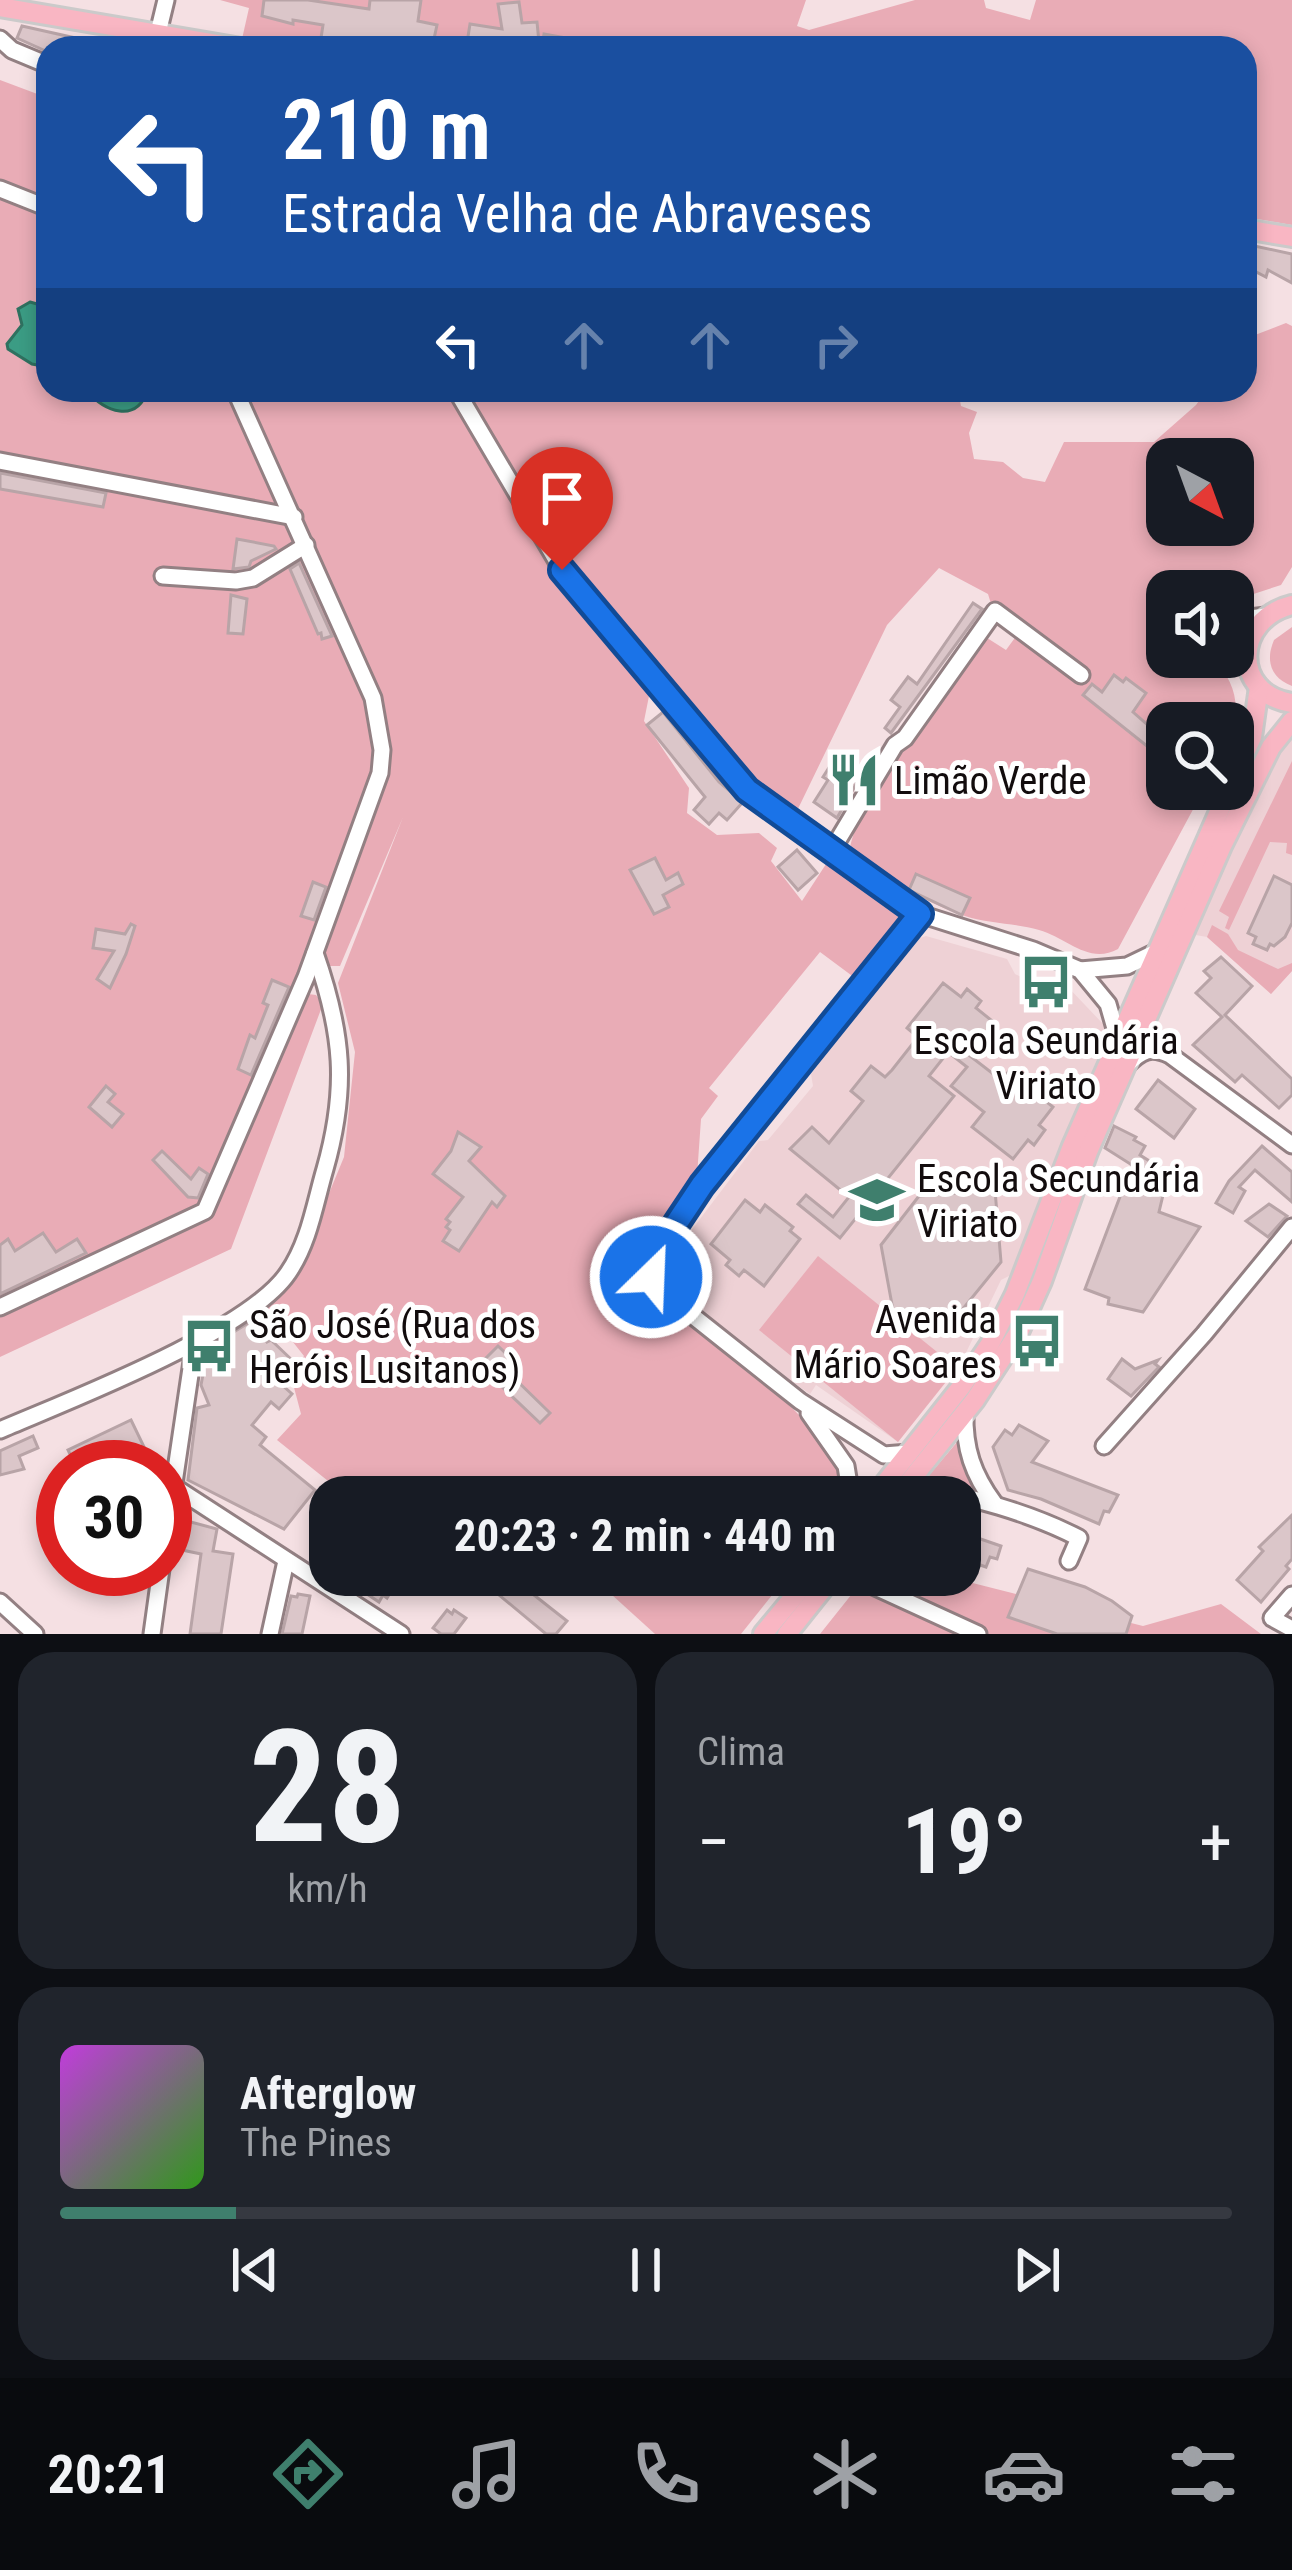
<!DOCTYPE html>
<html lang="pt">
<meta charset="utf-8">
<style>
body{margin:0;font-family:"Roboto Condensed",sans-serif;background:#20242c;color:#f1f3f6;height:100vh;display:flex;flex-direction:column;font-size:45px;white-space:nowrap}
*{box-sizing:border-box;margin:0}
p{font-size:39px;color:#9ea1a6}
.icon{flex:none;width:66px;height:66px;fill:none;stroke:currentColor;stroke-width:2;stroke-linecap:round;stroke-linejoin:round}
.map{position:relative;height:1634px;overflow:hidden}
.side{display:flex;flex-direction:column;gap:18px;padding:18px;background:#0d0f14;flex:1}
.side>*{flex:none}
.hud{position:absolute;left:36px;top:36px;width:1221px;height:366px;border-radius:36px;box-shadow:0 6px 18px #0003;background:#1a4fa0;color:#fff;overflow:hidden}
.needle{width:78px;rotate:139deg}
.buttons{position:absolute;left:1146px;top:438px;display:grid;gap:24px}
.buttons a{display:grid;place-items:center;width:108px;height:108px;border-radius:24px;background:#171b24;box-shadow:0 6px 18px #0003;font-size:60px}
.speed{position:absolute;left:36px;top:1440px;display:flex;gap:24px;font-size:60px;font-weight:700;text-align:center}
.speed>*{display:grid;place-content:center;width:156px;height:156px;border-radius:50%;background:#171b24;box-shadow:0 6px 18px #0003;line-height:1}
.speed .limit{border:18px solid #d22;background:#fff;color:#111}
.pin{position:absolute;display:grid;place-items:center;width:102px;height:102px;color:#fff;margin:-123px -51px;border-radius:50% 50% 50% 0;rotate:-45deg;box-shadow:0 0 12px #0007}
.pin .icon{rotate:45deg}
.me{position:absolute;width:132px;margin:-66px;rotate:24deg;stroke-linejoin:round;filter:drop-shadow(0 0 9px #0008)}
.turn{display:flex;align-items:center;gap:42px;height:252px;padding:0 48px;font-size:54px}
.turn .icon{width:156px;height:156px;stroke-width:2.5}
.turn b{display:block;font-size:84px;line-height:102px}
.lanes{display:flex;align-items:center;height:114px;padding:0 48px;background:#0003;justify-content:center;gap:60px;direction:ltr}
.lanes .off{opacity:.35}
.big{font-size:90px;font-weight:700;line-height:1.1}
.side .tile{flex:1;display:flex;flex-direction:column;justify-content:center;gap:18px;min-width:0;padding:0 42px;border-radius:36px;background:#20242c}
.side .dial{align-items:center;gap:0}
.dial b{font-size:156px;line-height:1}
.song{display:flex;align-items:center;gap:36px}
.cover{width:144px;height:144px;border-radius:18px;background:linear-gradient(135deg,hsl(290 70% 55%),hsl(110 70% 35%))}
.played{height:12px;border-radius:6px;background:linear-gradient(90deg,#3f7f6d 15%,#363941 15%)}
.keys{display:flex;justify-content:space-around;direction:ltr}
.heat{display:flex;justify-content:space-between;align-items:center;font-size:66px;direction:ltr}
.side .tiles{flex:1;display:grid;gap:18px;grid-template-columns:1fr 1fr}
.tile:last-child{grid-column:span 2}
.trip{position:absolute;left:309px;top:1476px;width:672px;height:120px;border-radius:36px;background:#171b24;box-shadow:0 6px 18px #0003;font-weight:700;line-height:120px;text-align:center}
.tab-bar{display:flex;height:192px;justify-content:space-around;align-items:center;background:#090b0e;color:#9ea1a6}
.tab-bar .icon{width:84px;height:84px}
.tab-bar .current{color:#3f7f6d}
.tab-bar b{font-size:54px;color:#f1f3f6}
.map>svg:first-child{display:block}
</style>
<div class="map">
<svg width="1292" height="1634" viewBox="0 0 1292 1634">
<rect width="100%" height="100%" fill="#f5e0e3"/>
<g fill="#eed1d5">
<path d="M1292 721V971L1271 994 1207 937 1184 933Z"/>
<path d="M926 936 1007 959 1015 974 1051 991 1066 985 1105 1026 1104 1042 1011 1275 1001 1280 961 1363 898 1442 816 1385 810 1394 763 1362 664 1283 663 1268 759 1141 768 1140 813 1086 811 1074 914 940Z"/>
</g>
<g fill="#e9acb6" fill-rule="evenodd">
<path d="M220 0H806L797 26 809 30 915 0H984L986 8 1030 20 1036 0H1292V225L1245 217V48H292L242 39 249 8Z"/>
<path d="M0 80 48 98V390H647L651 395 653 390H958L961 406 977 412 969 433 974 459 1003 462 1023 478 1045 482 1064 442H1154L1196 405 1207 390H1245V344L1255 335 1286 323 1292 326V567L1281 585 1235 600 1233 591H1167V657H1211C1234 680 1240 700 1233 731V723H1167V789H1204L1118 949C1089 965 1067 938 1039 930 1016 923 989 924 965 916 923 902 884 876 850 848 861 789 947 687 984 636L1006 650 1017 635 996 620 988 594 939 568 887 625 795 815 733 765 654 671 644 721 689 788 687 813 717 835 759 833 777 848 771 861 802 901 828 861 902 917 855 978 820 952 709 1088 718 1096 701 1119 697 1176 645 1259C641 1279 650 1290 662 1305 716 1346 842 1427 846 1497H505L500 1493 496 1497H348L277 1440 301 1414 291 1376 304 1356 267 1309 292 1283 344 1157 355 1052 338 983 403 817 340 966H327L308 994 316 995 323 1004 231 1249 0 1357ZM1167 459H1233V525H1167Z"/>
<path d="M1292 627V686C1271 678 1265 661 1274 640Z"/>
<path d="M1292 761V855L1286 853 1287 843 1270 842 1229 930 1225 928 1229 917 1219 911Z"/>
<path d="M1212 925 1228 934 1238 950 1278 969 1292 963V971L1271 994 1207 937Z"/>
<path d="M818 1256 957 1368 898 1442 759 1330Z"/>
<path d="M958 1441 963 1460 980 1493 925 1480Z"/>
<path d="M590 1575H788L741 1634H655Z"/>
<path d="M867 1575H941L1143 1626 1221 1604 1261 1634H820Z"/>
</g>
<g fill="#3b9c84" stroke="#2f7160" stroke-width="3">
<path d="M30 302 48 307V367L32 364 8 349 7 344 22 325 18 309Z"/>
<path d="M86 390H148C136 424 105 412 86 390Z"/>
</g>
<g fill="#dbc6c9" stroke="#b8a4a7" stroke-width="3">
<path d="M264 0H308L369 9 370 0H421L418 21 437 25 432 48H375L321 38 323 25 293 20V24L262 16Z"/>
<path d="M519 2 522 23 537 22 539 42 516 44 515 48H484L467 43 470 24 502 29 498 4Z"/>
<path d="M22 26 98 43V48H48V52L17 38Z"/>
<path d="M544 34 588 42V48H542Z"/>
<path d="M1245 244 1292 254V283L1268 270 1266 277 1245 266Z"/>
<path d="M0 473 106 493 103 507 0 489Z"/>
<path d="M237 539 274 546 276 549 251 561 249 567 233 569Z"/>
<path d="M299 563 332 636 322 639 321 633 318 634 290 569Z"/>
<path d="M231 595 247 599 243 634 228 633Z"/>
<path d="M973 603 982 609 891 733 885 728 900 707 891 700 908 677 917 684Z"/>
<path d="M1114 675 1123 682 1126 678 1146 693 1133 712 1167 742V762L1083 695 1092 684 1102 692Z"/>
<path d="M663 712 719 782 743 802 727 820 719 813 709 824 694 810 705 797 647 725Z"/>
<path d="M837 755 863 772 837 818 814 802 828 780 823 777Z"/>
<path d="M797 850 817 873 798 890 778 867Z"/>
<path d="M655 858 666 880 678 873 683 884 663 895 669 907 654 914 630 870Z"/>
<path d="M916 874 970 898 962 915 909 890Z"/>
<path d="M1274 876 1292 885V923L1285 937 1274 946 1270 944 1267 950 1253 944 1256 937 1248 933Z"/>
<path d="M313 882 326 887 314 920 301 916Z"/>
<path d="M131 924 135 926 126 954 110 988 97 979 114 951 93 948 96 929 125 934Z"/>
<path d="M1221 957 1252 986 1225 1015 1292 1079V1095L1279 1108 1242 1075 1235 1082 1193 1045 1222 1017 1196 993 1211 978 1204 971Z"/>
<path d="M272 980 289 987 251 1075 238 1069 250 1035 255 1038 268 1005 263 1003Z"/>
<path d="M943 983 961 997 967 989 981 1001 976 1008 996 1024 970 1056 1001 1080 1009 1071 1053 1107 1039 1125 1045 1130 1034 1145 1028 1140 1013 1159 972 1127 984 1112 951 1086 967 1067 948 1052 929 1076 954 1096 840 1238 798 1204 806 1195 833 1217 849 1197 790 1149 812 1127 829 1143 863 1101 851 1091 871 1066 885 1077 892 1070 918 1037 907 1028Z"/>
<path d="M1158 1080 1195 1109 1174 1138 1136 1109Z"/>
<path d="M106 1086 115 1094 108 1102 123 1114 112 1127 89 1107Z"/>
<path d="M1114 1126 1136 1137 1134 1140 1145 1146 1140 1155 1162 1169 1148 1190 1163 1195 1159 1212 1200 1227 1143 1312 1108 1304 1109 1298 1085 1289 1132 1165 1105 1148Z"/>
<path d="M458 1132 481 1147 469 1161 505 1196 497 1207 492 1202 459 1251 443 1241 450 1230 446 1227 450 1222 446 1219 463 1197 433 1174 451 1151Z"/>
<path d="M1262 1146 1292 1172V1202L1255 1170 1239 1187 1245 1191 1233 1213 1216 1203 1229 1181Z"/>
<path d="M162 1151 191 1179 199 1168 208 1174 198 1198 188 1197 153 1160Z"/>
<path d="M995 1190 1001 1262 962 1310H893L881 1245 919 1196Z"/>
<path d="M745 1200 760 1212 765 1205 793 1227 790 1231 800 1239 764 1286 744 1270 739 1276 726 1265 730 1260 711 1244Z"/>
<path d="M1269 1204 1287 1216 1268 1237 1246 1221Z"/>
<path d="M43 1233 56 1252 77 1239 86 1253 0 1294V1245L8 1239 15 1251Z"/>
<path d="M253 1320 267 1342 271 1340 293 1361 272 1376 292 1394 279 1409 271 1402 252 1425 266 1437 260 1445 315 1490 284 1529 188 1480 197 1408 209 1405 201 1385 208 1348Z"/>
<path d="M498 1346 518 1365 505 1378 485 1359Z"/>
<path d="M1122 1359 1135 1369 1158 1360 1155 1364 1159 1367 1131 1396 1108 1379Z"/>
<path d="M510 1374 550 1413 540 1423 499 1384Z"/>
<path d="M131 1420 146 1451 121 1463 123 1467H76L68 1450Z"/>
<path d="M1019 1425 1048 1441 1032 1462 1118 1495 1109 1512 1104 1511 1099 1524 1041 1499 1008 1490 993 1447 1005 1430 1012 1435Z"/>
<path d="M33 1436 38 1448 19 1456 24 1469 0 1475V1451Z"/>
<path d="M1292 1515V1559L1286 1566 1289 1569 1261 1602 1237 1580 1263 1551 1259 1547Z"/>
<path d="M187 1521 217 1529 213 1551 233 1554 221 1634H190L201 1554 182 1550Z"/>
<path d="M966 1534 1001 1546 997 1559 990 1557 986 1567 960 1558Z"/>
<path d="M1028 1569 1085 1587 1112 1601 1132 1616 1126 1634H1057L1008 1617Z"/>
<path d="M374 1575H401L387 1598 383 1595 379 1602 364 1592Z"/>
<path d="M475 1575H520L515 1580 567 1621 556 1634H546Z"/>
<path d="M298 1594 310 1596 302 1634H282L291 1596 297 1597Z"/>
<path d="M447 1610 452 1614 454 1610 466 1618 454 1634H441L433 1628Z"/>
</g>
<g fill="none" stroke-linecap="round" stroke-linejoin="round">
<defs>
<g id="minor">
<path d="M158 33 166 0"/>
<path d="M0 39 12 50 48 65"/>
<path d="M0 189 48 208"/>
<path d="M456 390 562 570 747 790 920 914 1033 950 1080 970 1108 1004 1118 1039"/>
<path d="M0 461 294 517"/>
<path d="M163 576 236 581 253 578 306 545"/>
<path d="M1233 620 1266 616"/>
<path d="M832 850 895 745 905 738 995 611 1081 675"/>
<path d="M1080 970 1127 966 1154 953"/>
<path d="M1127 1065C1142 1050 1151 1046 1170 1055L1292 1145"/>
<path d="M0 1307 205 1211 306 977 380 773 382 750 373 698 235 390"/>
<path d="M965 1412C964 1449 973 1474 994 1503"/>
<path d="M809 1413 846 1466 851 1497"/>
<path d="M0 1430C70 1400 248 1332 288 1273 309 1243 315 1203 325 1169 348 1088 343 1033 315 953"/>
<path d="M1104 1446 1204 1334 1292 1227"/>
<path d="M909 1453 884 1455 800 1401 659 1289 648 1266 702 1185 920 914"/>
<path d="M908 1483C967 1497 1025 1510 1079 1538L1069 1561"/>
<path d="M173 1486 401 1634"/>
<path d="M165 1544 195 1341"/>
<path d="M849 1575 978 1634"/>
<path d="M1292 1595 1272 1618 1292 1629"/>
<path d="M0 1602 35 1634"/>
<path d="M152 1634 161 1569"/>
<path d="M270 1634 286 1561"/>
</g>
<g id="major">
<path d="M0 7 241 48"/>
<path d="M1245 229 1292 237"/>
<path d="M1292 605C1234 619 1231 694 1292 703"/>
<path d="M1233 779 1252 737 1259 687"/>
<path d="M874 1497 961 1387 990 1344 1015 1294 1072 1146 1229 789"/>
<path d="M897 1497 975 1400 1019 1332 1042 1281 1088 1152 1222 846 1271 747 1292 721"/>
<path d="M763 1634 812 1575"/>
<path d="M787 1634 834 1575"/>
</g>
</defs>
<use href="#minor" stroke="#938083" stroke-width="21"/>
<use href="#major" stroke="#cbcaca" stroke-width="24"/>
<use href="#minor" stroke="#fff" stroke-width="15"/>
<use href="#major" stroke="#f9b6c3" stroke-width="18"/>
</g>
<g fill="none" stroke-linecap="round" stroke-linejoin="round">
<defs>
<path id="route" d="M562 570 747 790 920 914 702 1185 648 1266 651 1277"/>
</defs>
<use href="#route" stroke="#114b97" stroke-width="30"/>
<use href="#route" stroke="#1a73e8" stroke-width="21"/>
</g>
<defs>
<symbol id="restaurant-bare" viewBox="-9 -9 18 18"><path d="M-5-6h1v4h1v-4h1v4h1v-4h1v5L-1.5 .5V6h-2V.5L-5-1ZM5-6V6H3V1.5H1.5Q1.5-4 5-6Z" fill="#3f7f6d" stroke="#fff" stroke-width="2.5" paint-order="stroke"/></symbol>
<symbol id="bus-bare" viewBox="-9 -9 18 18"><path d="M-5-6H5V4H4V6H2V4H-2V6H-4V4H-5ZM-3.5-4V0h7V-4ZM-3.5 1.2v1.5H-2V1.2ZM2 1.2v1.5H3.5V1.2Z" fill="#3f7f6d" stroke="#fff" stroke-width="2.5" paint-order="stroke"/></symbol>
<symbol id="school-bare" viewBox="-9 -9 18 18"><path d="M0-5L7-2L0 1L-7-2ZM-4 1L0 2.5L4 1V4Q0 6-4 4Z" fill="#3f7f6d" stroke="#fff" stroke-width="2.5" paint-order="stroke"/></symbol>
</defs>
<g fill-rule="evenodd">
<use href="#restaurant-bare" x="816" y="742" width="76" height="76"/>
<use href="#bus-bare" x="1008" y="944" width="76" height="76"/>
<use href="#school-bare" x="839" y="1162" width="76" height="76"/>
<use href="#bus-bare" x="999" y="1303" width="76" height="76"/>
<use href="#bus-bare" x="171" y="1308" width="76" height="76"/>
</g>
<g text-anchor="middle" stroke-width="10" stroke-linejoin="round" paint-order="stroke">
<g font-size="39" fill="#120c0d" stroke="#fff" text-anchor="start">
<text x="894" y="794">Limão Verde</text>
<text x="1046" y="1054" text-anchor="middle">Escola Seundária<tspan x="1046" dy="45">Viriato</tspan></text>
<text x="917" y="1192">Escola Secundária<tspan x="917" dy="45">Viriato</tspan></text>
<text x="997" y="1333" text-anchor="end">Avenida<tspan x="997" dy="45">Mário Soares</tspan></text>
<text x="249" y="1338">São José (Rua dos<tspan x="249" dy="45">Heróis Lusitanos)</tspan></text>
</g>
</g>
</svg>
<div class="buttons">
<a><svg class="needle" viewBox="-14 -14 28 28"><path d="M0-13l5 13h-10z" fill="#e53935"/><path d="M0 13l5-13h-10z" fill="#9ea1a6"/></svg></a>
<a><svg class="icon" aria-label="sound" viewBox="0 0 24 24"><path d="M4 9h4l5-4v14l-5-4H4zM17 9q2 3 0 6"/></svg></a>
<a><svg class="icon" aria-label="search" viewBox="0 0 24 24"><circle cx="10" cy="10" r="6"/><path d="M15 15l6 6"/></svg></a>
</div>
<div class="speed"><div class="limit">30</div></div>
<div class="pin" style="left:562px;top:570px;background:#d93025"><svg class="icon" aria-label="arrive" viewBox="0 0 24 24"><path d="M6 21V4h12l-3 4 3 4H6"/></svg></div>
<svg class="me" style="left:651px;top:1277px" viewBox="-20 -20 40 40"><circle r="17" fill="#1a73e8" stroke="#fff" stroke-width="3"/><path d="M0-11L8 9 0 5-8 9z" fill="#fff"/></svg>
<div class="trip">20:23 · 2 min · 440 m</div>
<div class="hud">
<div class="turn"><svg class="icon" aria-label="left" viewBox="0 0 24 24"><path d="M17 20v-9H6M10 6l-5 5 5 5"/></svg><div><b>210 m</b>Estrada Velha de Abraveses</div></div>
<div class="lanes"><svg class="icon" aria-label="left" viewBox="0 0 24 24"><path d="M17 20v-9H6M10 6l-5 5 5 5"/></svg><svg class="icon off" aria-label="ahead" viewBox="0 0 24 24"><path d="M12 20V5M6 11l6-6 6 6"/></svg><svg class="icon off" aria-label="ahead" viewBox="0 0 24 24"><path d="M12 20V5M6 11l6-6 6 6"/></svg><svg class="icon off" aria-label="right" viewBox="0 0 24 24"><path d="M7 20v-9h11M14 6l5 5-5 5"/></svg></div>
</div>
</div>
<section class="side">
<div class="tiles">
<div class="tile dial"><b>28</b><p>km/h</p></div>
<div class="tile"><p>Clima</p>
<div class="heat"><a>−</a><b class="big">19°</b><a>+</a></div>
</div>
<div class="tile">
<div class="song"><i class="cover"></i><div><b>Afterglow</b><p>The Pines</p></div></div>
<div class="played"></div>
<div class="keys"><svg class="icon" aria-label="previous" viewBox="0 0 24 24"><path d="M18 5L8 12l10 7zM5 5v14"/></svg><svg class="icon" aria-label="pause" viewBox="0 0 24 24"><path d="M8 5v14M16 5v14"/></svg><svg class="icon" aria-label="next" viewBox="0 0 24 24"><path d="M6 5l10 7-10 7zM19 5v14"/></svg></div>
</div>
</div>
</section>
<nav class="tab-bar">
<b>20:21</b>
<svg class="icon current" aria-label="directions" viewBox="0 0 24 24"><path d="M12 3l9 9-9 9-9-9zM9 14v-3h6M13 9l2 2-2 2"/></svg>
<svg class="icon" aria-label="music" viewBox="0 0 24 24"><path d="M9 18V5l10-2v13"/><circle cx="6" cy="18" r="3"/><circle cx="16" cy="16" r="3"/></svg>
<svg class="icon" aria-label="phone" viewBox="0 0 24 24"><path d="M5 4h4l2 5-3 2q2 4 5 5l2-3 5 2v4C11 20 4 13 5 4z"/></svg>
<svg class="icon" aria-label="climate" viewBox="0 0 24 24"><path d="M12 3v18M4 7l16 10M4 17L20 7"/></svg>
<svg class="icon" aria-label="car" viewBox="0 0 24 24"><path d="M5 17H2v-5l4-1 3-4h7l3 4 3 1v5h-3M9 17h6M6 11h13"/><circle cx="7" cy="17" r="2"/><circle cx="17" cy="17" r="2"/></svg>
<svg class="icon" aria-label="filters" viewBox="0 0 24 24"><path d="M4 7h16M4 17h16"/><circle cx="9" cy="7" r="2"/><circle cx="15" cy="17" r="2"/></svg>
</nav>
